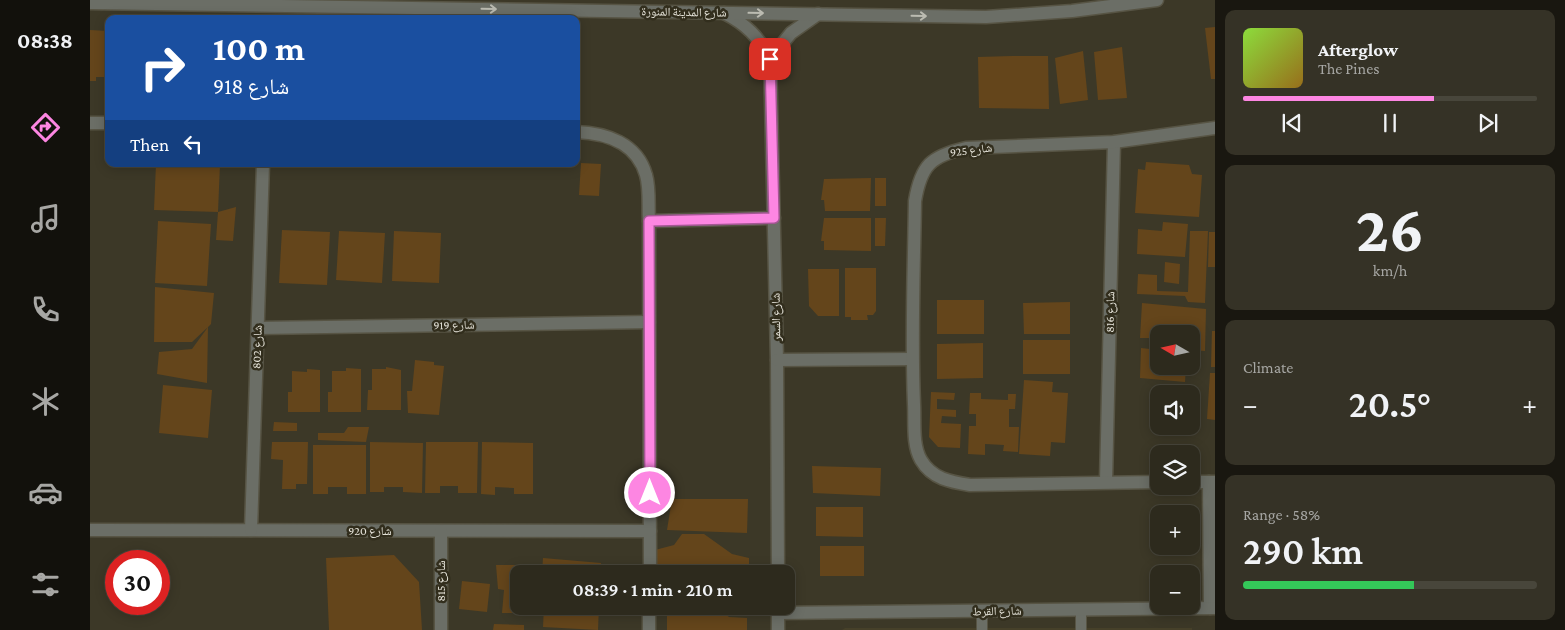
<!DOCTYPE html>
<meta charset="utf-8">
<style>
body{margin:0;font-family:"Crimson Pro","Noto Naskh Arabic",serif;background:#353226;color:#f1f3f6;height:100vh;display:flex;flex-direction:column;font-size:19px;white-space:nowrap}
*{box-sizing:border-box;margin:0}
p{font-size:16px;color:#a7a7a4}
.icon{flex:none;width:28px;height:28px;fill:none;stroke:currentColor;stroke-width:2;stroke-linecap:round;stroke-linejoin:round}
.map{position:relative;flex:1;overflow:hidden}
.details{display:flex;flex-direction:column;gap:10px;padding:10px;background:#191710;width:350px}
.details>*{flex:none}
.banner{position:absolute;left:15px;top:15px;width:475px;height:152px;border-radius:10px;box-shadow:0 2px 12px #0003,0 0 0 1px #48463b;background:#1a4fa0;color:#fff;overflow:hidden}
.needle{width:32px;rotate:279deg}
.tools{position:absolute;left:1060px;top:325px;display:grid;gap:10px}
.tools a{display:grid;place-items:center;width:50px;height:50px;border-radius:10px;background:#2d2a1d;box-shadow:0 2px 12px #0003,0 0 0 1px #48463b;font-size:25px}
.speed{position:absolute;left:15px;top:550px;display:flex;gap:10px;font-size:25px;font-weight:700;text-align:center}
.speed>*{display:grid;place-content:center;width:65px;height:65px;border-radius:50%;background:#2d2a1d;box-shadow:0 2px 12px #0003,0 0 0 1px #48463b;line-height:1}
.speed .limit{border:8px solid #d22;background:#fff;color:#111}
.pin{position:absolute;display:grid;place-items:center;width:42px;height:42px;color:#fff;margin:-21px;border-radius:10px;box-shadow:0 2px 8px #0006}
.me{position:absolute;width:55px;margin:-28px;rotate:0deg;stroke-linejoin:round;filter:drop-shadow(0 0 4px #0008)}
.turn{display:flex;align-items:center;gap:18px;height:105px;padding:0 25px;font-size:22px}
.turn .icon{width:65px;height:65px;stroke-width:2.5}
.turn b{display:block;font-size:35px;line-height:42px}
.then{display:flex;align-items:center;height:48px;padding:0 25px;background:#0003;gap:10px;font-size:19px}
.big{font-size:38px;font-weight:600;line-height:1.1}
.details .card{flex:1;display:flex;flex-direction:column;justify-content:center;gap:8px;min-width:0;padding:0 18px;border-radius:10px;background:#353226}
.details .dial{align-items:center;gap:0}
.dial b{font-size:65px;line-height:1}
.song{display:flex;align-items:center;gap:15px}
.cover{width:60px;height:60px;border-radius:8px;background:linear-gradient(135deg,hsl(90 70% 55%),hsl(40 70% 35%))}
.played{height:5px;border-radius:2px;background:linear-gradient(90deg,#fd86e2 65%,#48463b 65%)}
.keys{display:flex;justify-content:space-around;direction:ltr}
.heat{display:flex;justify-content:space-between;align-items:center;font-size:28px;direction:ltr}
.charge{height:8px;border-radius:4px;background:linear-gradient(90deg,#34c759 58%,#48463b 0)}
.trip{position:absolute;left:420px;top:565px;width:285px;height:50px;border-radius:10px;background:#2d2a1d;box-shadow:0 2px 12px #0003,0 0 0 1px #48463b;font-weight:600;line-height:50px;text-align:center}
main{display:flex;flex:1;min-height:0}
.menu{display:flex;flex-direction:column;width:90px;justify-content:space-around;align-items:center;background:#12110c;color:#a7a7a4}
.menu .icon{width:35px;height:35px}
.menu .selected{color:#fd86e2}
.menu b{font-size:22px;color:#f1f3f6}
.map>svg:first-child{display:block}
</style>
<main>
<nav class="menu">
<b>08:38</b>
<svg class="icon selected" aria-label="directions" viewBox="0 0 24 24"><path d="M12 3l9 9-9 9-9-9zM9 14v-3h6M13 9l2 2-2 2"/></svg>
<svg class="icon" aria-label="music" viewBox="0 0 24 24"><path d="M9 18V5l10-2v13"/><circle cx="6" cy="18" r="3"/><circle cx="16" cy="16" r="3"/></svg>
<svg class="icon" aria-label="phone" viewBox="0 0 24 24"><path d="M5 4h4l2 5-3 2q2 4 5 5l2-3 5 2v4C11 20 4 13 5 4z"/></svg>
<svg class="icon" aria-label="climate" viewBox="0 0 24 24"><path d="M12 3v18M4 7l16 10M4 17L20 7"/></svg>
<svg class="icon" aria-label="car" viewBox="0 0 24 24"><path d="M5 17H2v-5l4-1 3-4h7l3 4 3 1v5h-3M9 17h6M6 11h13"/><circle cx="7" cy="17" r="2"/><circle cx="17" cy="17" r="2"/></svg>
<svg class="icon" aria-label="filters" viewBox="0 0 24 24"><path d="M4 7h16M4 17h16"/><circle cx="9" cy="7" r="2"/><circle cx="15" cy="17" r="2"/></svg>
</nav>
<div class="map">
<svg width="1125" height="630" viewBox="0 0 1125 630">
<rect width="100%" height="100%" fill="#3c3827"/>
<path fill="#464029" d="M755 628H1102V630H752Z"/>
<g fill="#64451b">
<path d="M1125 27V79H1121L1115 28Z"/>
<path d="M0 30 19 31V77H6V81H0Z"/>
<path d="M1032 47 1037 98 1008 100 1004 52Z"/>
<path d="M993 51 998 100 970 104 965 58Z"/>
<path d="M922 56H958L959 109 889 108 888 57Z"/>
<path d="M1056 162 1099 165 1102 174 1112 175 1109 217 1045 213 1048 169 1055 170Z"/>
<path d="M491 163 511 164 509 196 489 195Z"/>
<path d="M66 164H130L128 212 64 210Z"/>
<path d="M781 178 780 211H735L734 200H731L734 179Z"/>
<rect x="785" y="178" width="11" height="28"/>
<path d="M146 207 143 241 126 240 128 212Z"/>
<path d="M734 218H781V251L734 250V241H731Z"/>
<path d="M785 218H796L795 246H785Z"/>
<path d="M68 221 121 224 117 286 65 283Z"/>
<path d="M1073 222 1098 224 1095 257 1047 254 1048 229 1072 231Z"/>
<path d="M192 230 240 232 237 285 189 283Z"/>
<path d="M249 231 295 233 292 283 246 280Z"/>
<path d="M304 231 351 233 349 283 302 281Z"/>
<path d="M1100 231H1118L1115 303 1098 302 1095 296 1047 294 1048 274 1067 275V291L1098 292Z"/>
<path d="M1119 232H1125V267H1118Z"/>
<path d="M1075 262 1090 264 1089 284 1074 282Z"/>
<path d="M755 268H786V311L783 315H777L778 320H761V317H755Z"/>
<path d="M718 269H749V316H728L719 306Z"/>
<path d="M65 287 124 293 121 324 118 327 117 383 67 374 69 352 102 349 118 327 102 342H64Z"/>
<rect x="847" y="300" width="47" height="34"/>
<path d="M980 302V334H934L933 303Z"/>
<path d="M1052 303 1116 309 1115 351 1101 350V334H1069V338H1050Z"/>
<path d="M1122 331H1125V367H1121Z"/>
<rect x="933" y="340" width="47" height="34"/>
<path d="M893 343V378L847 379V344Z"/>
<path d="M1051 348 1069 350V366H1096L1095 382 1050 378Z"/>
<path d="M325 360 344 362V365L354 366 349 415 318 413 317 391H322Z"/>
<path d="M296 367 311 370V410H277L278 390H282V369H296Z"/>
<path d="M256 368 271 369V412H238V392H242V371H256Z"/>
<path d="M217 369 230 370V412H198V392H202V371L217 372Z"/>
<path d="M1120 373H1125V420L1117 419Z"/>
<path d="M934 380 963 382 962 392 978 393 975 443 961 442 960 456 929 454Z"/>
<path d="M73 385 122 390 118 438 69 433Z"/>
<path d="M841 392 865 393 864 400 847 399V409L866 410V417L852 416 851 423 871 424 870 448 848 447 839 437Z"/>
<path d="M880 393H891V399L918 400V394H926L925 409H919V427H929L928 452 913 451 914 445 895 444V455L878 454 879 426H886V414H879Z"/>
<path d="M184 422 207 423V431H183Z"/>
<path d="M258 427H279L276 442 228 440V433H254Z"/>
<path d="M182 442H218L217 484H206V489H192L193 460 181 459Z"/>
<path d="M280 442 333 443 332 493 313 492V487H294V492H280Z"/>
<path d="M336 442H388L387 493H368V486H350V493H335Z"/>
<path d="M392 442 443 443V494H424V488L405 487V495L391 494Z"/>
<path d="M223 445H276V494H257V487H238V494H223Z"/>
<path d="M722 466 791 468 790 496 723 493Z"/>
<path d="M582 499H658L657 533 577 530Z"/>
<path d="M726 507H773V537L726 536Z"/>
<path d="M592 534H614L642 554 659 558V574H566L565 550 584 545Z"/>
<rect x="730" y="546" width="44" height="30"/>
<path d="M304 555 329 582 332 630H239L236 558Z"/>
<path d="M453 558 511 563 510 574H452Z"/>
<path d="M406 565H443V574H429V606H443V613H412L414 590 408 589Z"/>
<path d="M372 581 400 584 397 612 369 609Z"/>
<path d="M454 606H509L508 630 453 627Z"/>
<path d="M592 606 628 608 639 617 657 618V630H577V612L592 609Z"/>
<path d="M404 624 434 625V630H403Z"/>
</g>
<g fill="none" stroke-linecap="round" stroke-linejoin="round">
<defs>
<g id="service">
<path d="M892 611V630"/>
<path d="M991 630V610"/>
</g>
<g id="minor">
<path d="M634 13C656 24 669 37 680 59L687 360 688 574"/>
<path d="M680 59 701 33 728 14"/>
<path d="M0 123H19"/>
<path d="M486 132C516 133 547 143 556 175 560 188 558 206 559 221L560 574"/>
<path d="M559 221 684 218"/>
<path d="M168 328 559 322"/>
<path d="M687 360 822 359"/>
<path d="M1016 481 1024 142"/>
<path d="M1069 482 880 485C861 482 842 479 831 460 822 445 825 421 824 404 821 336 824 269 825 201 831 165 841 156 876 148L1024 142 1125 128"/>
<path d="M1101 482H1125"/>
<path d="M1119 482 1120 608"/>
<path d="M0 530 560 531"/>
<path d="M161 530 173 164"/>
<path d="M688 606V630"/>
<path d="M688 613 1125 608"/>
<path d="M351 630V531"/>
<path d="M559 630V606"/>
</g>
<path id="tertiary" d="M0 3 896 17 982 11 1067 0"/>
</defs>
<use href="#service" stroke="#575444" stroke-width="12"/>
<use href="#minor" stroke="#575444" stroke-width="15"/>
<use href="#tertiary" stroke="#575444" stroke-width="15"/>
<use href="#service" stroke="#6b6e66" stroke-width="10"/>
<use href="#minor" stroke="#6b6e66" stroke-width="12"/>
<use href="#tertiary" stroke="#6b6e66" stroke-width="12"/>
</g>
<defs><path id="oneway-shaft" d="M-6 0H5M1.5-3L5.5 0L1.5 3" fill="none" stroke-width="1.6" stroke-linecap="round" stroke-linejoin="round" transform="scale(1.25)"/></defs>
<g stroke="#bbbbb1">
<use href="#oneway-shaft" transform="translate(399 9) rotate(1)"/>
<use href="#oneway-shaft" transform="translate(666 13) rotate(1)"/>
<use href="#oneway-shaft" transform="translate(829 16) rotate(1)"/>
</g>
<g fill="none" stroke-linecap="round" stroke-linejoin="round">
<defs>
<path id="route" d="M560 493 559 221 684 218 680 59"/>
</defs>
<use href="#route" stroke="#a45793" stroke-width="12"/>
<use href="#route" stroke="#fd86e2" stroke-width="9"/>
</g>
<g text-anchor="middle" stroke-width="5" stroke-linejoin="round" paint-order="stroke">
<g font-size="12" fill="#e6e4da" stroke="#322e1d">
<text transform="translate(594 12) rotate(1)" y="4">شارع المدينة المنورة</text>
<text transform="translate(881 150) rotate(-7)" y="4">شارع 925</text>
<text transform="translate(1020 312) rotate(-89)" y="4">شارع 816</text>
<text transform="translate(686 317) rotate(-91)" y="4">شارع السمر</text>
<text transform="translate(364 325) rotate(-1)" y="4">شارع 919</text>
<text transform="translate(167 347) rotate(-88)" y="4">شارع 802</text>
<text x="280" y="535">شارع 920</text>
<text transform="translate(351 581) rotate(-90)" y="4">شارع 815</text>
<text transform="translate(907 611) rotate(-1)" y="4">شارع القرط</text>
</g>
</g>
</svg>
<div class="tools">
<a><svg class="needle" viewBox="-14 -14 28 28"><path d="M0-13l5 13h-10z" fill="#e53935"/><path d="M0 13l5-13h-10z" fill="#a7a7a4"/></svg></a>
<a><svg class="icon" aria-label="sound" viewBox="0 0 24 24"><path d="M4 9h4l5-4v14l-5-4H4zM17 9q2 3 0 6"/></svg></a>
<a><svg class="icon" aria-label="layers" viewBox="0 0 24 24"><path d="M12 4l9 5-9 5-9-5zM3 14l9 5 9-5"/></svg></a>
<a>+</a>
<a>−</a>
</div>
<div class="speed"><div class="limit">30</div></div>
<div class="pin" style="left:680px;top:59px;background:#d93025"><svg class="icon" aria-label="arrive" viewBox="0 0 24 24"><path d="M6 21V4h12l-3 4 3 4H6"/></svg></div>
<svg class="me" style="left:560px;top:493px" viewBox="-20 -20 40 40"><circle r="17" fill="#fd86e2" stroke="#fff" stroke-width="3"/><path d="M0-11L8 9 0 5-8 9z" fill="#fff"/></svg>
<div class="trip">08:39 · 1 min · 210 m</div>
<div class="banner">
<div class="turn"><svg class="icon" aria-label="right" viewBox="0 0 24 24"><path d="M7 20v-9h11M14 6l5 5-5 5"/></svg><div><b>100 m</b>شارع 918</div></div>
<div class="then">Then<svg class="icon" aria-label="left" viewBox="0 0 24 24"><path d="M17 20v-9H6M10 6l-5 5 5 5"/></svg></div>
</div>
</div>
<section class="details">
<div class="card">
<div class="song"><i class="cover"></i><div><b>Afterglow</b><p>The Pines</p></div></div>
<div class="played"></div>
<div class="keys"><svg class="icon" aria-label="previous" viewBox="0 0 24 24"><path d="M18 5L8 12l10 7zM5 5v14"/></svg><svg class="icon" aria-label="pause" viewBox="0 0 24 24"><path d="M8 5v14M16 5v14"/></svg><svg class="icon" aria-label="next" viewBox="0 0 24 24"><path d="M6 5l10 7-10 7zM19 5v14"/></svg></div>
</div>
<div class="card dial"><b>26</b><p>km/h</p></div>
<div class="card"><p>Climate</p>
<div class="heat"><a>−</a><b class="big">20.5°</b><a>+</a></div>
</div>
<div class="card"><p>Range · 58%</p><b class="big">290 km</b><div class="charge"></div></div>
</section>
</main>
